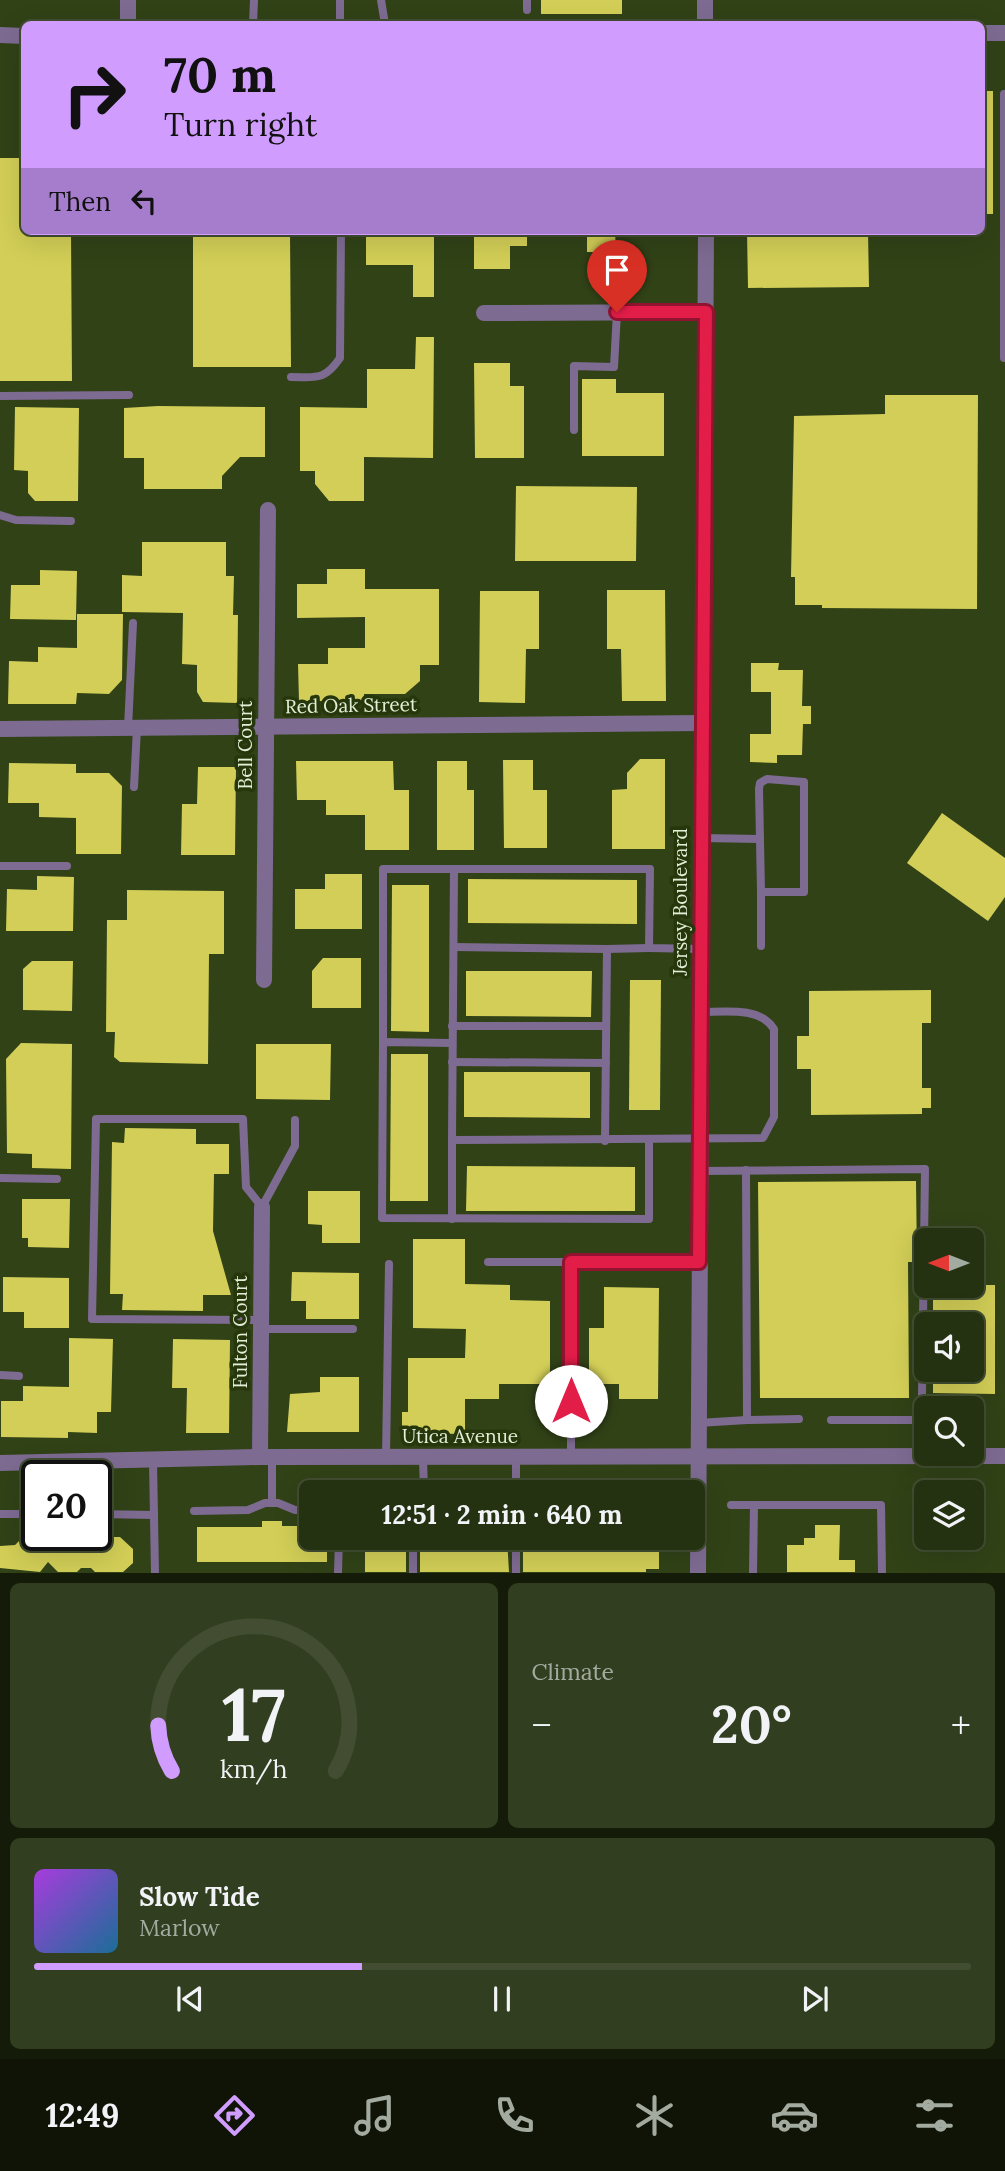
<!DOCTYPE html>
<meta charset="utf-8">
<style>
body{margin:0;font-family:Lora,serif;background:#313e1f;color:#f1f3f6;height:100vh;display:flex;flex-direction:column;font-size:26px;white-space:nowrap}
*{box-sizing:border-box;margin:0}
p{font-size:23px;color:#a3aa9f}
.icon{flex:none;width:38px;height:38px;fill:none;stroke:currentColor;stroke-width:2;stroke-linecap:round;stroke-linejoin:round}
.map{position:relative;height:1573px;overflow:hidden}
.sheet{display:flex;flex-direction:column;gap:10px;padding:10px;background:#141c09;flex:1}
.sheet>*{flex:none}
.top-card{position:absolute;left:21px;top:21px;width:964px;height:214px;border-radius:10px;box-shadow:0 7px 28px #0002,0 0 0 2px #424d31;background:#d09dff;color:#111;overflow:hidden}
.needle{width:46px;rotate:270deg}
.buttons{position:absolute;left:914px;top:1228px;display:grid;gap:14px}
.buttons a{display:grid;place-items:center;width:70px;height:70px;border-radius:10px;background:#253211;box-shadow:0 7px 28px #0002,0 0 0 2px #424d31;font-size:35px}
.speed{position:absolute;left:21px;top:1460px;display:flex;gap:14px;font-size:35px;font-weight:700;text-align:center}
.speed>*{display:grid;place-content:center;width:91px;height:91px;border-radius:50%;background:#253211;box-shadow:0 7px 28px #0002,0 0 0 2px #424d31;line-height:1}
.speed .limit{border:4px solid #111;border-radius:10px;background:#fff;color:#111}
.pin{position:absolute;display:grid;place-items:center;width:60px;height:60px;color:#fff;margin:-72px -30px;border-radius:50% 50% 50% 0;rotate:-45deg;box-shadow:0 0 7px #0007}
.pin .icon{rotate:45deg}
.me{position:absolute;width:77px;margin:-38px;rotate:0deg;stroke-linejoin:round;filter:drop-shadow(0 0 5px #0008)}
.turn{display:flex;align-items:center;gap:24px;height:147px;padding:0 28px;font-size:32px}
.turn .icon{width:91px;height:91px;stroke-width:2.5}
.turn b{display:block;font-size:49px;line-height:60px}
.then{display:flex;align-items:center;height:66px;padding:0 28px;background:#0003;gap:14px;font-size:26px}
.big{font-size:52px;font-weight:700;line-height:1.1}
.sheet .tile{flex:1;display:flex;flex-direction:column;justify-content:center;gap:10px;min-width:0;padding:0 24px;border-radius:10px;background:#313e1f}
.sheet .dial{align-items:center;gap:0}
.dial svg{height:182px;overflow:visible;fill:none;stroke:#424d31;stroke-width:7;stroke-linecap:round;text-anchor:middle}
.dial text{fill:#f1f3f6;stroke:none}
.song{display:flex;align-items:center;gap:21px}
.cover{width:84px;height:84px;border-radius:10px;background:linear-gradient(135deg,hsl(280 70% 55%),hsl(200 70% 35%))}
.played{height:7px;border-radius:4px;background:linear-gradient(90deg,#d09dff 35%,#424d31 35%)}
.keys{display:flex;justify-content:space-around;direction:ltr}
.heat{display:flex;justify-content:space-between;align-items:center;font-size:38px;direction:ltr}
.sheet .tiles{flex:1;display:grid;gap:10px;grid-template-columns:1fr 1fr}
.tile:last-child{grid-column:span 2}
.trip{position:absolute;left:299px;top:1480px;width:406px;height:70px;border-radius:10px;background:#253211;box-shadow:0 7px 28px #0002,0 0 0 2px #424d31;font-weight:700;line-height:70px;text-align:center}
.dock{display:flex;height:112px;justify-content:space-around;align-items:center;background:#0f1407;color:#a3aa9f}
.dock .icon{width:49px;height:49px}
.dock .selected{color:#d09dff}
.dock b{font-size:32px;color:#f1f3f6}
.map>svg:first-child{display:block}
</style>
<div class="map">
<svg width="1005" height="1573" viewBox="0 0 1005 1573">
<rect width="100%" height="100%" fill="#314217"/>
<g fill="#d2ce57">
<rect x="541" y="0" width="81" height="14"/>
<rect x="982" y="91" width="11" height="123"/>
<path d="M0 158H24V231H71L72 381H0Z"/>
<path d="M193 231H290L291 367H193Z"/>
<path d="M366 231H434V297H413V265H366Z"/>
<path d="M474 231H527V246H510V269H474Z"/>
<path d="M587 231H615L616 252H587Z"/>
<path d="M747 231H868L869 287 748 288Z"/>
<path d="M416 337H434L433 458 364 457V501H329L315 484V471H300V407L367 408V369H415Z"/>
<path d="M474 363H510V386H524V458H475Z"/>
<path d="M582 379H616V393H664V456H582Z"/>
<path d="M885 395H978L977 609 822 608V605H795V577H791L794 416 885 414Z"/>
<path d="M158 406 265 407V457H240L222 476V489H144V458H124V408Z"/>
<path d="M15 407 79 408 78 501H35L28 493V471L14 470Z"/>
<path d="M516 486 637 487 636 561H515Z"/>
<path d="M142 542H226V576H234L233 615H238L237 703 203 702 197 692V665L182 664 183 613 122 612V575L142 576Z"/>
<path d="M327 569H365V589H439V665H420V681L405 694H364V701H299L298 664H328V648H365V617L297 618V584H327Z"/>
<path d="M40 570 77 571 76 620 10 619 11 585H40Z"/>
<path d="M607 590H665L666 701H622L621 649H607Z"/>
<path d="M480 591H539V649H526L525 703 479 702Z"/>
<path d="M77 614H123L122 680 109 694 77 693 76 704H8L9 661 38 662V647L77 648Z"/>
<path d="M751 663H779L778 670H803L802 706H811V724H803L802 755H777V763L750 762V734H771V692H751Z"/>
<path d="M640 759H665V849H612V790L627 789V773Z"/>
<path d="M503 760H533V790H547V848H504Z"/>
<path d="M296 761H393L394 790H409V850H365V815H326V800H297Z"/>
<path d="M437 761H467V790H474V850H437Z"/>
<path d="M9 763 76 764V773H109L122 786 121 854H76V818L39 817V803H8Z"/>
<path d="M198 767H236L235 855H181L182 804H197Z"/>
<path d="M942 813 1005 858V897L988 921 907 863Z"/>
<path d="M325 874H362V929H295V889H325Z"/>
<path d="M37 876 74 877 73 931H6L7 889 37 890Z"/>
<path d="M468 879 637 880V924L468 923Z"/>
<path d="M392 885H429V1032L391 1031Z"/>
<path d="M127 890 224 891V954H209L208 1064 120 1062 114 1057 115 1032H106L107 920H127Z"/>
<path d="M323 958H361V1008H312V971Z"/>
<path d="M32 961H73L72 1011 23 1010V969Z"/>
<path d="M466 971H592L591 1017 466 1016Z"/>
<path d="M630 980H661L660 1110H629Z"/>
<path d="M931 990V1023H922V1088H931V1108H922V1114L811 1115V1069H797V1036H809V991Z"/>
<path d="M21 1043 72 1044 71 1169 32 1168V1154L7 1153 6 1059Z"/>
<path d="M256 1044H331L330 1100 256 1099Z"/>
<path d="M391 1054H428V1201H390Z"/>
<path d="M464 1072H590V1118L464 1117Z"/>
<path d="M125 1128 196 1129V1144H229V1174H214L213 1231 231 1295H203V1311L122 1310 123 1294H110L112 1142 124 1143Z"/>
<path d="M467 1166 635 1167V1211H466Z"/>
<path d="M916 1181 917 1262H908L909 1398H760L758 1182Z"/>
<path d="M308 1191H360V1243H322V1225L308 1224Z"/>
<path d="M22 1199H70L69 1248 28 1247V1238H22Z"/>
<path d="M413 1239H465V1284L510 1285V1300L550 1301V1384H499V1399H465V1434L402 1433V1412H408V1358H465L466 1329 413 1328Z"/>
<path d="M292 1272 359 1273V1319H306V1301H291Z"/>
<path d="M3 1277 69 1278V1328H24V1312H3Z"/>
<path d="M971 1285H995V1394L933 1393V1370H971V1325H933V1286Z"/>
<path d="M604 1287 659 1288 658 1399H619V1384H589V1328H604Z"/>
<path d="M69 1338 113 1339 111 1412H97V1433L68 1432V1438L1 1437V1401H23V1386L69 1387Z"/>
<path d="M173 1339 230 1340 229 1433H186L187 1388H172Z"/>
<path d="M320 1377H359V1432H287L290 1394 320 1392Z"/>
<path d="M262 1521H282V1526H312V1538H327V1562H197V1527H262Z"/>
<path d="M815 1525H840L839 1560H855V1572H787V1545H804V1538H815Z"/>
<path d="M99 1537H120L133 1549V1563L123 1572H95L91 1568H81L77 1572H58L48 1562 40 1572 0 1568V1546L15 1545 21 1539H37L48 1550 59 1539H74L81 1545H90Z"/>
<path d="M365 1538H387V1547H406V1572H365Z"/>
<path d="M424 1538H507L509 1572H420V1547H424Z"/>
<path d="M542 1538H659V1569H646V1572H523V1544H542Z"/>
</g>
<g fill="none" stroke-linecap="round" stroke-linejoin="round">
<g stroke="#7e6b92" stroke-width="8">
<path d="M340 0V24"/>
<path d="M381 0 385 24"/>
<path d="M527 10V0"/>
<path d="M253 24 254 0"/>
<path d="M1004 358V94"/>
<path d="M291 377C317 377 324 381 340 358L341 231"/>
<path d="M0 396 129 395"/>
<path d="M574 430V366L614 367 617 312"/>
<path d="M0 515 16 520 71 521"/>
<path d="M128 728 133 623"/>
<path d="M767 779 804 782V892H761L759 789 760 783Z"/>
<path d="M134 787 137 728"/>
<path d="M701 838 760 839"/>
<path d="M0 866H67"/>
<path d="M761 892V946"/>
<path d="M454 947 607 949"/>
<path d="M700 1012C723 1012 760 1006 774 1029V1117L763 1138 452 1140 454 869H650L649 948 701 949"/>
<path d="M452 1026H606"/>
<path d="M383 1042V869H454"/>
<path d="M452 1043 383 1042 382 1218 649 1219V1141"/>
<path d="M452 1062 606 1063"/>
<path d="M452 1140V1219"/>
<path d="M605 1141 607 949 649 948"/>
<path d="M699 1171 925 1169 922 1394 924 1456"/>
<path d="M0 1178 57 1179"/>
<path d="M488 1262H571"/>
<path d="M261 1320 92 1319 96 1119H243L246 1187 262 1207 295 1146V1120"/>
<path d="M261 1329H353"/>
<path d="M0 1375 19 1376"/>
<path d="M747 1420 799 1419"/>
<path d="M831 1420H923"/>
<path d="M698 1423 747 1420 746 1170"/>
<path d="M386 1457 389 1264"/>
<path d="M423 1457 424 1493"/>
<path d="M516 1457V1493"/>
<path d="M571 1457V1262H699"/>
<path d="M153 1461 155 1573"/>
<path d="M272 1503V1457"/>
<path d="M731 1505H881L882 1573"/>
<path d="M194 1511 248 1510 265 1503H278L295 1510H312"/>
<path d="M0 1514H37"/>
<path d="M96 1514 154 1515"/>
<path d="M516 1538V1573"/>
<path d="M338 1573 339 1538"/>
<path d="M413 1573V1538"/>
<path d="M753 1573 754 1505"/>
</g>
<g stroke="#7e6b92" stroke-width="16">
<path d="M128 0V24"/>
<path d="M705 24V0"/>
<path d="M982 33H1005"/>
<path d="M0 35 24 36"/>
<path d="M484 313 706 312"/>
<path d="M0 729 702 723"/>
<path d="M264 980 268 510"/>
<path d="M260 1457 262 1207"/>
<path d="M0 1463 260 1457 1005 1456"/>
<path d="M698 1573 706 231"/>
</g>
</g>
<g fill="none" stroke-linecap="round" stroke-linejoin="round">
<defs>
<path id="route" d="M571 1401V1262H699L706 312H617"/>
</defs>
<use href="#route" stroke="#92132f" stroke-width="18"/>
<use href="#route" stroke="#e11d48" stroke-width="12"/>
</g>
<g text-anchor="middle" stroke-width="7" stroke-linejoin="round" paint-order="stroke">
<g font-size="19" fill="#e3eed6" stroke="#27370c">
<text transform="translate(351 705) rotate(-1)" y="7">Red Oak Street</text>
<text transform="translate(245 745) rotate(-90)" y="7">Bell Court</text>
<text transform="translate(680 902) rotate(-90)" y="7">Jersey Boulevard</text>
<text transform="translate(240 1332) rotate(-90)" y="7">Fulton Court</text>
<text x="460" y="1443">Utica Avenue</text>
</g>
</g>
</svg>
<div class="buttons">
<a><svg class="needle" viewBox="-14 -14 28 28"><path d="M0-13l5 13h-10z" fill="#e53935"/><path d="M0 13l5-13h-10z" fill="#a3aa9f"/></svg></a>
<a><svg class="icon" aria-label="sound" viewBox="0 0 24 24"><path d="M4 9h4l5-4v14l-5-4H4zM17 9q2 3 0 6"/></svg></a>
<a><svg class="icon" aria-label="search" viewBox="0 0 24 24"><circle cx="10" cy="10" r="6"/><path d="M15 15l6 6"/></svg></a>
<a><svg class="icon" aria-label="layers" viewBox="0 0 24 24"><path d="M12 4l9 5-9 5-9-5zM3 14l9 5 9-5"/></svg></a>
</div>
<div class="speed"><div class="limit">20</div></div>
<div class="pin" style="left:617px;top:312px;background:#d93025"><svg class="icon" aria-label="arrive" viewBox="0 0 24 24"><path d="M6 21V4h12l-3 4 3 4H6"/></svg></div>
<svg class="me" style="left:571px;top:1401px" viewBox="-20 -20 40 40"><circle r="19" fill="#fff"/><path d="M0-13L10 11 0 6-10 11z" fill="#e11d48"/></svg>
<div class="trip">12:51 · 2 min · 640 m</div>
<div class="top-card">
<div class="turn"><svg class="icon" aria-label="right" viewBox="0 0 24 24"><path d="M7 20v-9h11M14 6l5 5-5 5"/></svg><div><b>70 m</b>Turn right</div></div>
<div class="then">Then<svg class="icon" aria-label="left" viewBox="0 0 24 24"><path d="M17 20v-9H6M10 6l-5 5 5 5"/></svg></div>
</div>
</div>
<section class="sheet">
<div class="tiles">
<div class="tile dial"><svg viewBox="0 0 100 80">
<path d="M14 69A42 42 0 1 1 86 69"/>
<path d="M14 69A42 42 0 0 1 8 49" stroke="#d09dff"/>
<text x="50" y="56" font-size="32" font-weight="700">17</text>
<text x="50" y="72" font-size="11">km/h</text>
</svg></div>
<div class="tile"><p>Climate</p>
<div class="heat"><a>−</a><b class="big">20°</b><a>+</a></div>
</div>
<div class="tile">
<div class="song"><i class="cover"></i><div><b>Slow Tide</b><p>Marlow</p></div></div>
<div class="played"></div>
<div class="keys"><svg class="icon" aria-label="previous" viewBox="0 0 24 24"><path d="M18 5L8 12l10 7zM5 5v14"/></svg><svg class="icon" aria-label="pause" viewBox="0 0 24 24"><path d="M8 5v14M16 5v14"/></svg><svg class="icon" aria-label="next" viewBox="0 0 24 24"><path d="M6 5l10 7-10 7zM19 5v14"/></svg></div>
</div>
</div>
</section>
<nav class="dock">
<b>12:49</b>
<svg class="icon selected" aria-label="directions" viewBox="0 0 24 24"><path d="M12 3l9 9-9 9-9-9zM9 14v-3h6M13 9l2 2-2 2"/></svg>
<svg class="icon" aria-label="music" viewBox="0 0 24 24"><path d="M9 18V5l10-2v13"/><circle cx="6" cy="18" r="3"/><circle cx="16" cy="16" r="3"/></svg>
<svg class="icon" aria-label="phone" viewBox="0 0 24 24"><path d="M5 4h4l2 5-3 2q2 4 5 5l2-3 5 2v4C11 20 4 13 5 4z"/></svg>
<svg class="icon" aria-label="climate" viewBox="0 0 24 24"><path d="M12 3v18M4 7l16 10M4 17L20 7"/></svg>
<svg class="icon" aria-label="car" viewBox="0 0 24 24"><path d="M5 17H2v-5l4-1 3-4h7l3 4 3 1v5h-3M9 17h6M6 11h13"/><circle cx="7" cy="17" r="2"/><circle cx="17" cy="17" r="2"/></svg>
<svg class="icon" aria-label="filters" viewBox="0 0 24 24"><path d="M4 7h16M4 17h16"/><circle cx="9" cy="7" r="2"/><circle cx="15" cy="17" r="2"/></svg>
</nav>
